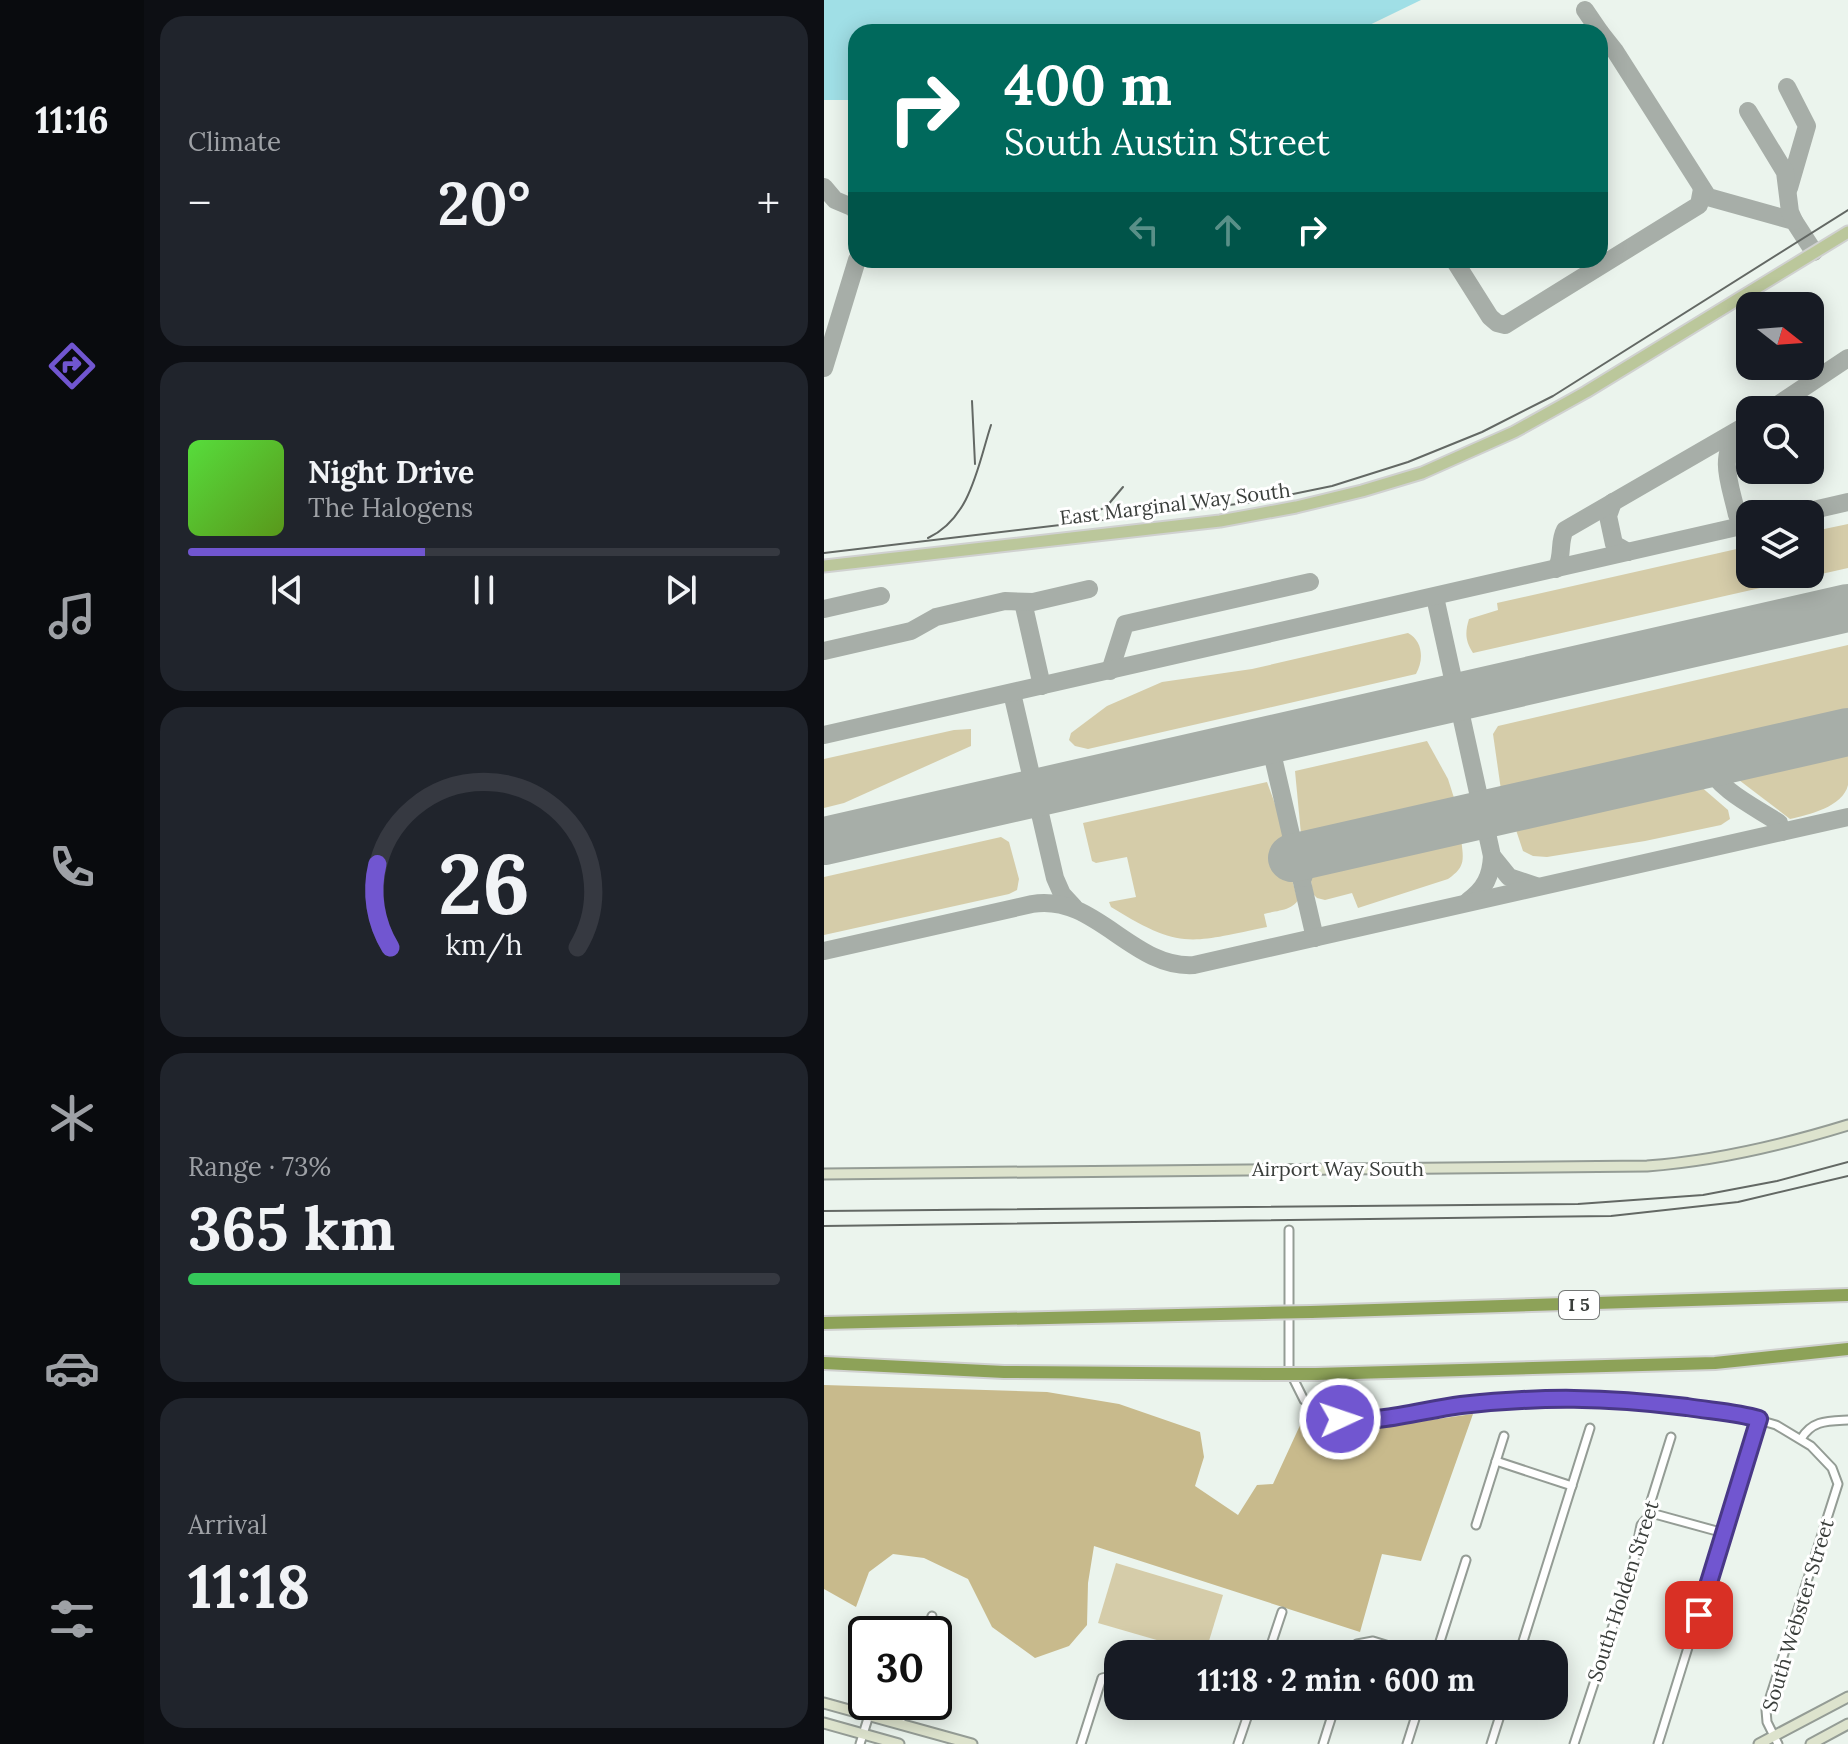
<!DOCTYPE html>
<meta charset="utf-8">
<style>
body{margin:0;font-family:Lora,serif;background:#20242c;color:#f1f3f6;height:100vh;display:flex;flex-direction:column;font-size:30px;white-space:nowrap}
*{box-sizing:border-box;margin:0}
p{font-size:26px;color:#9ea1a6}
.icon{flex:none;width:44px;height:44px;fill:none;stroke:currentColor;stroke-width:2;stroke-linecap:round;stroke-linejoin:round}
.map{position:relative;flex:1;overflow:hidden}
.panel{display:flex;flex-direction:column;gap:16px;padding:16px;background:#0d0f14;width:680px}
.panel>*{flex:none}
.guide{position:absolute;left:24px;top:24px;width:760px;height:244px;border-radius:24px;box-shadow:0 4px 20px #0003;background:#00695c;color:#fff;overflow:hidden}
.needle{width:52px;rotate:107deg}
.controls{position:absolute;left:912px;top:292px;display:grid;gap:16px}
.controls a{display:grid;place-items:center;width:88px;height:88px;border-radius:16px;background:#171b24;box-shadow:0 4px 20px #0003;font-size:40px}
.speed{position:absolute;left:24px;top:1616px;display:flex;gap:16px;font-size:40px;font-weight:700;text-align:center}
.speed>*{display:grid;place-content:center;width:104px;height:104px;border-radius:50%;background:#171b24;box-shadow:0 4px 20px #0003;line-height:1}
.speed .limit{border:4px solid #111;border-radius:12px;background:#fff;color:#111}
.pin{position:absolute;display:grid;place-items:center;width:68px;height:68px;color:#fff;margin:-34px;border-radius:16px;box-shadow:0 4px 12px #0006}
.me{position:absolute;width:88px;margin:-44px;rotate:87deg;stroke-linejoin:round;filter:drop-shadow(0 0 6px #0008)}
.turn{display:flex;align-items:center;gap:28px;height:168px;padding:0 24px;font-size:36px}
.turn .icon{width:104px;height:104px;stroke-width:2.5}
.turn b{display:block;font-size:56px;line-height:68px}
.lanes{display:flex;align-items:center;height:76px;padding:0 24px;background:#0003;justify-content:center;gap:40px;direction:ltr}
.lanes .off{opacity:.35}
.big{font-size:60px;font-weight:800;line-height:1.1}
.panel .card{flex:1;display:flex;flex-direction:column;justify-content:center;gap:12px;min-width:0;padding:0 28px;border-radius:24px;background:#20242c}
.panel .dial{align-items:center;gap:0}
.dial svg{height:208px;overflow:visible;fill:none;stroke:#363941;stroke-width:7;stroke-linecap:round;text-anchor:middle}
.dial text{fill:#f1f3f6;stroke:none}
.song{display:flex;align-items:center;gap:24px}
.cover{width:96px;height:96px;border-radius:12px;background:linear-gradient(135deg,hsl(110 70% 55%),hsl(90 70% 35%))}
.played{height:8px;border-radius:4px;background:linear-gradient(90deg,#7156d0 40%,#363941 40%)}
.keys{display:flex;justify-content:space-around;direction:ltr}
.heat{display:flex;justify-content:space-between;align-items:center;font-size:44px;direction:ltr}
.charge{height:12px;border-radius:6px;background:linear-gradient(90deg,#34c759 73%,#363941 0)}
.trip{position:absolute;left:280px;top:1640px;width:464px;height:80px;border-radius:24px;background:#171b24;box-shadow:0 4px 20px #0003;font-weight:800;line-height:80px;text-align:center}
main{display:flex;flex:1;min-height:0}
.tabs{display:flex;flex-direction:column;width:144px;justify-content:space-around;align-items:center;background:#090b0e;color:#9ea1a6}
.tabs .icon{width:56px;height:56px}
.tabs .current{color:#7156d0}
.tabs b{font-size:36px;color:#f1f3f6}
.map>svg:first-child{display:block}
</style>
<main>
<nav class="tabs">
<b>11:16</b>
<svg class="icon current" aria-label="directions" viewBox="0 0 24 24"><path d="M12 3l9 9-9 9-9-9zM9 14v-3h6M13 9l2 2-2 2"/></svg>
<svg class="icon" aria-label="music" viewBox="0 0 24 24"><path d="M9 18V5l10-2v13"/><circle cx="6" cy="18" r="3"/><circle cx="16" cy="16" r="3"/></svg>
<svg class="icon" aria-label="phone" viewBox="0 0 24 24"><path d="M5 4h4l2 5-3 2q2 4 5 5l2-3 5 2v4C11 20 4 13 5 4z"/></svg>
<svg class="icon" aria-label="climate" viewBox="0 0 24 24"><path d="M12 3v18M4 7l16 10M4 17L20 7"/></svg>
<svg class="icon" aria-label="car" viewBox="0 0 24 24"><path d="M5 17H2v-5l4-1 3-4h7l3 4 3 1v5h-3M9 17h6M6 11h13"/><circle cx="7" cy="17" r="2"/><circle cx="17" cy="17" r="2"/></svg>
<svg class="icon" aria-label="filters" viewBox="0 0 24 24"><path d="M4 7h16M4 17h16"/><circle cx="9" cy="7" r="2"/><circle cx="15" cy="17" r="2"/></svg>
</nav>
<section class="panel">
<div class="card"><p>Climate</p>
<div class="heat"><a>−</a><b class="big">20°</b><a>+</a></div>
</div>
<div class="card">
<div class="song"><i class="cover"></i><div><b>Night Drive</b><p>The Halogens</p></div></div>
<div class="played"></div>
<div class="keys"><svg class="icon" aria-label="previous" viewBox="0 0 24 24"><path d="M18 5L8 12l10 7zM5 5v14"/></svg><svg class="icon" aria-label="pause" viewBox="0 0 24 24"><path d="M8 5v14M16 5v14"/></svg><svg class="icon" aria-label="next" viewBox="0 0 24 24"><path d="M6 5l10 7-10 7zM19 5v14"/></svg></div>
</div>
<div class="card dial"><svg viewBox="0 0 100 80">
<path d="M14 69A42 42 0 1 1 86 69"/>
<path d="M14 69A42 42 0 0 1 9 37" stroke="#7156d0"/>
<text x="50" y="56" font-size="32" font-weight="700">26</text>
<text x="50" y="72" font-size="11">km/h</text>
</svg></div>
<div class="card"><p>Range · 73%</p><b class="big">365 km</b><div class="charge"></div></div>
<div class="card"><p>Arrival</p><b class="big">11:18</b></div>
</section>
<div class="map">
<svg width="1024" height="1744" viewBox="0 0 1024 1744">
<rect width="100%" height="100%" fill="#ebf4ed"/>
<g fill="#d5cca9">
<path d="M1024 524V568L649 653C641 641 641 632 645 619L674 610 673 603 926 546V574H986V532Z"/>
<path d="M584 633C599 641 600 660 592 674L264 749 251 746 245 740 247 733 283 706 338 682 428 669Z"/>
<path d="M1024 645V711L677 790 669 734 674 726Z"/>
<path d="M147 729V746L20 803 0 808V759L130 730Z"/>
<path d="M603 741 624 779 631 801 487 834H477L471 771Z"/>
<path d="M1024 753C1024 763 1024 775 1024 785 1019 807 984 815 966 819L911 777Z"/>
<path d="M443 782 463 837 457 839 472 894H476C473 911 454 910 440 914L443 927C365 943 357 950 287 907L285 902 312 897 303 857 272 863 268 861 259 823Z"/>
<path d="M875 785 904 810 906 819 897 825 821 841 723 857 709 856 699 851 691 827Z"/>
<path d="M177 837 185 842 195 879 193 890 185 894 0 935V877Z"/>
<path d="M637 837C639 859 643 866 624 879L534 908 528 893 501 900 493 898 489 894 486 874 493 869Z"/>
<path d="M292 1563 399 1595 381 1654 274 1623Z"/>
</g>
<path fill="#c8ba8c" d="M0 1385 223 1392 295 1404 376 1432 380 1457 371 1486 414 1515 433 1485 449 1484 478 1421 491 1420 528 1431 649 1414 597 1561 558 1554 536 1632 270 1546 264 1583 263 1625 245 1646 211 1658 168 1627 144 1579 100 1558 69 1554 45 1572 32 1607 0 1589Z"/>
<path fill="#a0dfe6" d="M0 0H597L531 32H32V100H0Z"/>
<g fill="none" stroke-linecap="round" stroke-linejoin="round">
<g stroke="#a7aea8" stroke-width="18">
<path d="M761 10 776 32"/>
<path d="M776 32 791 51 884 197 970 221 990 252"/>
<path d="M963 87 983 126 965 188"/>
<path d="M924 111 961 172 966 212 970 221"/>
<path d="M0 187 11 200 30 208 32 212"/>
<path d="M630 260 666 317 673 323 681 325 875 205 878 189"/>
<path d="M0 368 33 260"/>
<path d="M946 410 1024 358"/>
<path d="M914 433C893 458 907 486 913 515L926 524"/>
<path d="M789 502 784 516 790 544 804 552"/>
<path d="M972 514 1024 502"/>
<path d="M732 569C740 556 734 543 741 530L926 423"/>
<path d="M611 597 668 856 685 877 712 886"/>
<path d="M199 602 218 686"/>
<path d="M0 609 57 596"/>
<path d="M0 651 87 631 112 617 181 601 209 602 265 589"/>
<path d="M286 671 301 624 486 582"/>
<path d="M188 693 231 878 238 894 250 907"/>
<path d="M0 735 926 524"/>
<path d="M445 740 491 938"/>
<path d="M884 764C893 790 933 808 955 823L958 832"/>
<path d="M479 878 485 859 499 851"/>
<path d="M644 901C661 889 667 876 668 856"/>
<path d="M0 951 208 904C271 893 308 969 370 965L1024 817"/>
</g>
<g stroke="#a7aea8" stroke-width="48">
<path d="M0 841 1024 608"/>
<path d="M468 858 1024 732"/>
</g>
<defs>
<g id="street">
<path d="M465 1230V1370L480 1400 500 1414 525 1420 676 1401 724 1397 790 1399 914 1414 952 1425 987 1446 1008 1468 1014 1484 942 1710 943 1722 954 1744"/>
<path d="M977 1439C988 1420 1004 1421 1024 1420"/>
<path d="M672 1461 748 1486"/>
<path d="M827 1513 900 1533"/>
<path d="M652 1525 680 1436"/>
<path d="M103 1634 108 1616"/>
<path d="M444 1654 458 1612"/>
<path d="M527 1654 533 1644 549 1641 591 1654"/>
<path d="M612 1654 642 1560"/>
<path d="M695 1654 766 1428"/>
<path d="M389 1706 424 1716"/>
<path d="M76 1723 82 1702"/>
<path d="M36 1744 45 1715"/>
<path d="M257 1744 278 1678 287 1676 294 1678"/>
<path d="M414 1744 427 1706"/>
<path d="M499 1744 511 1706"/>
<path d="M583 1744 595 1706"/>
<path d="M667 1744 679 1706"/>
<path d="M750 1744 809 1565 817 1525 827 1513V1501L847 1437"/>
<path d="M834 1744 935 1419"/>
</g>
<g id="secondary">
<path d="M0 1174 823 1166C891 1161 959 1145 1024 1125"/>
<path d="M0 1703 148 1744"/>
<path d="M0 1723 75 1744"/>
<path d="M935 1744 1024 1697"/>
<path d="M987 1744 1024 1724"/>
</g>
<path id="primary" d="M0 566 396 521 472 507 538 491 598 473 690 432 762 392 1024 232"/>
<g id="highway">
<path d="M487 1312 1024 1295"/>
<path d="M0 1323 440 1313"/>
<path d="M0 1363 180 1372 442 1374"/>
<path d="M492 1374 891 1363 1024 1349"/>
</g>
</defs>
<use href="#street" stroke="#949c95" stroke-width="11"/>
<use href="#secondary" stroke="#949c95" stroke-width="13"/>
<use href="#primary" stroke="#d0d1d0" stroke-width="15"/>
<use href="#highway" stroke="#d0d1d0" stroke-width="16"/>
<use href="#street" stroke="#fff" stroke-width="7"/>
<use href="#secondary" stroke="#dde3cd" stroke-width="9"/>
<use href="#primary" stroke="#bbc79b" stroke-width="11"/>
<use href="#highway" stroke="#8da258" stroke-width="12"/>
<g stroke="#636864" stroke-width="2">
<path d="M148 401 151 464"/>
<path d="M260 519 283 506 299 487"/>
<path d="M104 538C147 518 154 465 167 425"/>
<path d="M0 553 430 502 508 486 584 462 658 432 729 396 1024 210"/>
<path d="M0 1211 754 1204 879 1195 953 1181 1024 1162"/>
<path d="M0 1226 787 1216 914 1202 1024 1176"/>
</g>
<defs>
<g id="highway-bridge">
<path d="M440 1313 487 1312"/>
<path d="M442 1374H492"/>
</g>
</defs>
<use href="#highway-bridge" stroke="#d0d1d0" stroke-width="16" stroke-linecap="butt"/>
<use href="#highway-bridge" stroke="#8da258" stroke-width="12"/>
</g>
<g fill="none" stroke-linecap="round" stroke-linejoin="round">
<defs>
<path id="route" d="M516 1419C555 1424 598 1410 637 1405 719 1396 781 1397 863 1407 887 1411 912 1412 935 1419L875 1615"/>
</defs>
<use href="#route" stroke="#493887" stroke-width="20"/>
<use href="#route" stroke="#7156d0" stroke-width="14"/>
</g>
<g text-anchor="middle" stroke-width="6" stroke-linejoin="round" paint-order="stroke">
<rect fill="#fff" stroke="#757876" stroke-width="2" x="735" y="1291" width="40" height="28" rx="6"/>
<g font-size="18" font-weight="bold" fill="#3a3e3b">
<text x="755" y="1311">I 5</text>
</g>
<g font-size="20" fill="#3a3e3b" stroke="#fff">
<text transform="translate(351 504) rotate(-7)" y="7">East Marginal Way South</text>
<text x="514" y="1176">Airport Way South</text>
<text transform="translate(799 1591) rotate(-72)" y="7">South Holden Street</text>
<text transform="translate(974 1615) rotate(-73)" y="7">South Webster Street</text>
</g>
</g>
</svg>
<div class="controls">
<a><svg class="needle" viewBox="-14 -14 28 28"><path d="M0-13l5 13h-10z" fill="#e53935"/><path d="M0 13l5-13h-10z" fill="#9ea1a6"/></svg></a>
<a><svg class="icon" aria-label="search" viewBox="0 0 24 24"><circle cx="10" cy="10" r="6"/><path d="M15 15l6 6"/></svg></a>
<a><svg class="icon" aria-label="layers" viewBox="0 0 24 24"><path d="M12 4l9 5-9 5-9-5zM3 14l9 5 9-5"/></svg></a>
</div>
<div class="speed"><div class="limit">30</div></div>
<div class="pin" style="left:875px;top:1615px;background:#d93025"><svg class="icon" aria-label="arrive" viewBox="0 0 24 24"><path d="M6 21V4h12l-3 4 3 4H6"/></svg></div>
<svg class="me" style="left:516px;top:1419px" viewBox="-20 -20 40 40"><circle r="17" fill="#7156d0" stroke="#fff" stroke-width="3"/><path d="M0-11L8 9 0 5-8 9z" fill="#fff"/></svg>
<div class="trip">11:18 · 2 min · 600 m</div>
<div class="guide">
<div class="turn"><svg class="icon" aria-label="right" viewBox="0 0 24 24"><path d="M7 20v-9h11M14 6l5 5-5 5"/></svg><div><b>400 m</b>South Austin Street</div></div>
<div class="lanes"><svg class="icon off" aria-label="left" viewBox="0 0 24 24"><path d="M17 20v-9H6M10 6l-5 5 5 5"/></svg><svg class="icon off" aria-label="ahead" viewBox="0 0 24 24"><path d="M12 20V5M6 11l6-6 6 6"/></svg><svg class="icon" aria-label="right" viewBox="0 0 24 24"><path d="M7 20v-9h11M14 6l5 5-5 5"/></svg></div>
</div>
</div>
</main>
